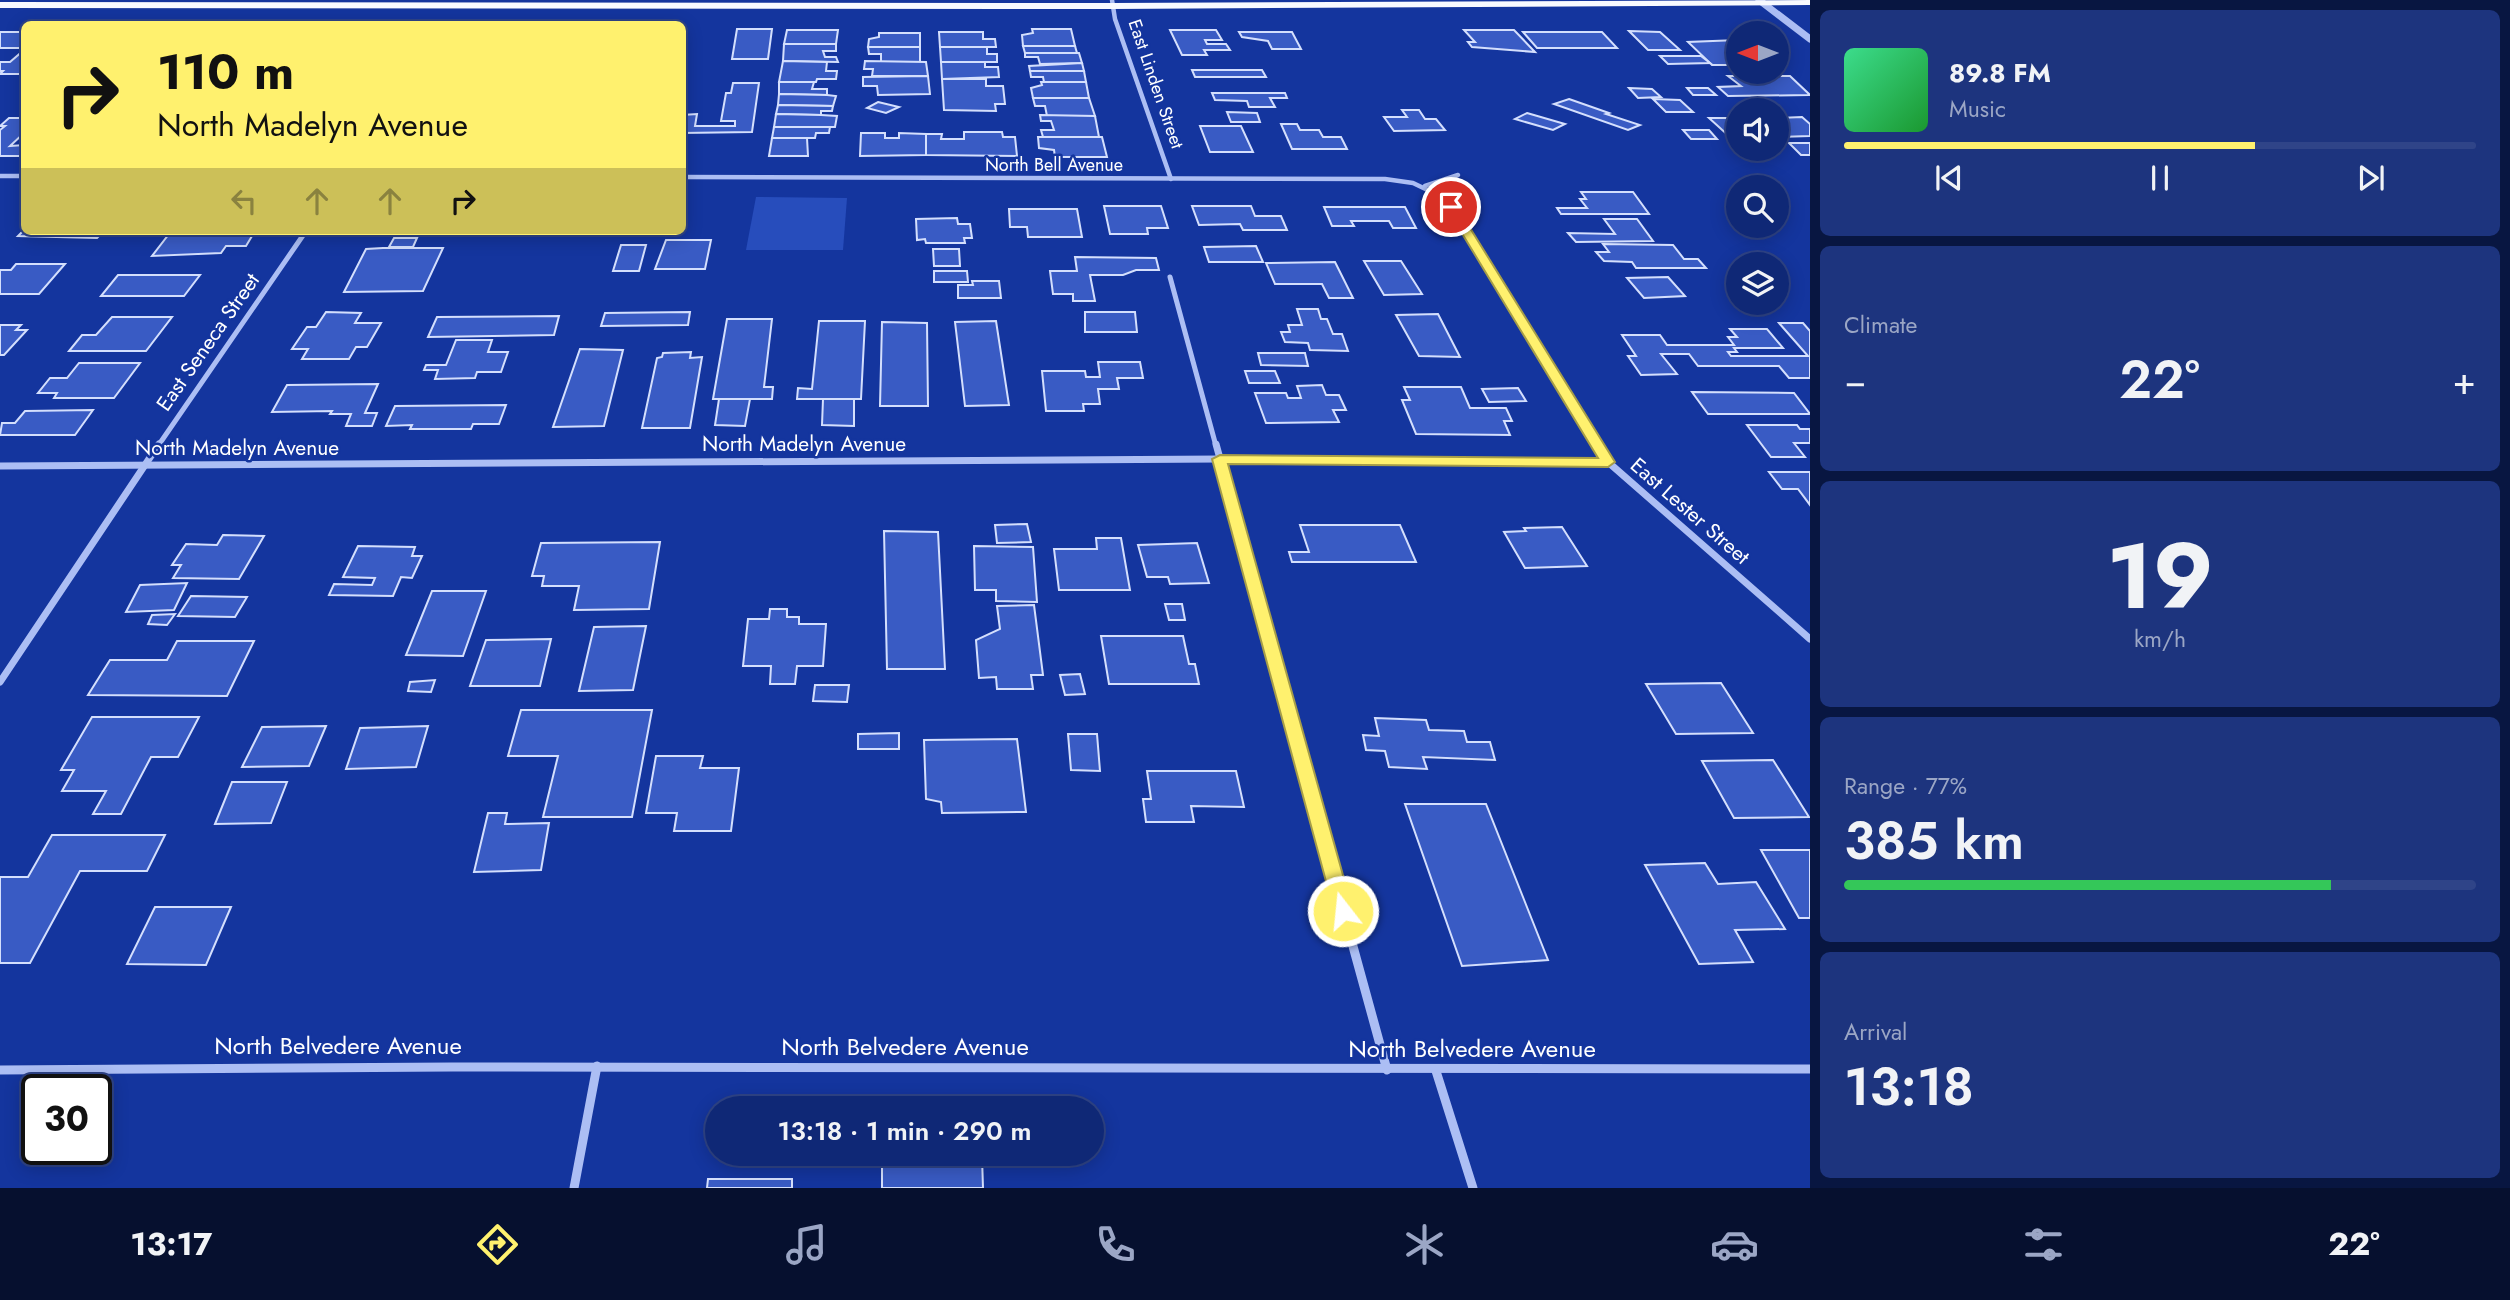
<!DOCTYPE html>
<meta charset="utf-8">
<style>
body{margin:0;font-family:Jost,sans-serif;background:#1d347e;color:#f1f3f6;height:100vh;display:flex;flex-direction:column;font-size:26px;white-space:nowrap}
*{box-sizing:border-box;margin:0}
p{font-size:23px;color:#9ba6c5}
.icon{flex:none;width:38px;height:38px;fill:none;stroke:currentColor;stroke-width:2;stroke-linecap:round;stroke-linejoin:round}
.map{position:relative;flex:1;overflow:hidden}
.sheet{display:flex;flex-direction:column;gap:10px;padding:10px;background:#081641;width:700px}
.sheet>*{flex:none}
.guide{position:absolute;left:21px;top:21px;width:665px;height:214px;border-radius:10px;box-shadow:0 4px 18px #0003,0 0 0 2px #2f4488;background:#fff16e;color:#111;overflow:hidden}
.needle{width:46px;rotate:270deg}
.controls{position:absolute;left:1726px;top:21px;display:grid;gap:14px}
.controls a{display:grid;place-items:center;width:63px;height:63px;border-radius:50%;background:#0f2876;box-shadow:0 4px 18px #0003,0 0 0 2px #2f4488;font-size:35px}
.speed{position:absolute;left:21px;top:1074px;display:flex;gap:14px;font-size:35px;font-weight:700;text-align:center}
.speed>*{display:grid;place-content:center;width:91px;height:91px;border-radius:50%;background:#0f2876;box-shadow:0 4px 18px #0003,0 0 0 2px #2f4488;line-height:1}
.speed .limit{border:4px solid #111;border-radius:10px;background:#fff;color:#111}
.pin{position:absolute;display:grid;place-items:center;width:60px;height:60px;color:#fff;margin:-30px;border:4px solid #fff;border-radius:50%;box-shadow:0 2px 7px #0007}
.me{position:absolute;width:77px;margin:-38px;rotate:344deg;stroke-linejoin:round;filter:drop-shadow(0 0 5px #0008)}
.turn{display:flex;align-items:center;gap:24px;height:147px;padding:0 21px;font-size:32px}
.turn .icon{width:91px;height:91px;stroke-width:2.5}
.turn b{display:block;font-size:49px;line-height:60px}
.lanes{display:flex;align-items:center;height:66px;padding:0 21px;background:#0003;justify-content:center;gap:35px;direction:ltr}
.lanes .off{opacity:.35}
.big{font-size:52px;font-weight:600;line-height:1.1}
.sheet .tile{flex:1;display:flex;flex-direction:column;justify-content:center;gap:10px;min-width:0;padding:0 24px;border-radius:10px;background:#1d347e}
.sheet .dial{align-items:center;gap:0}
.dial b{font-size:91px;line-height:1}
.song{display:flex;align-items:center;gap:21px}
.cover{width:84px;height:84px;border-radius:10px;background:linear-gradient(135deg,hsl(150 70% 55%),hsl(130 70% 35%))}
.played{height:7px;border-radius:4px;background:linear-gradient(90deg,#fff16e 65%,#2f4488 65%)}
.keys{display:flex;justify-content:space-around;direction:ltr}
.heat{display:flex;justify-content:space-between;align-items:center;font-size:38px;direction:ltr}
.charge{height:10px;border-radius:5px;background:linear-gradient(90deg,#34c759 77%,#2f4488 0)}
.trip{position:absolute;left:705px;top:1096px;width:399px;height:70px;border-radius:35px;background:#0f2876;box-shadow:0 4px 18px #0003,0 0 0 2px #2f4488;font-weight:600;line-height:70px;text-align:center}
.tabs{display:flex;height:112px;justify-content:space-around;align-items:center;background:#06102f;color:#9ba6c5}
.tabs .icon{width:49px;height:49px}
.tabs .active{color:#fff16e}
.tabs b{font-size:32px;color:#f1f3f6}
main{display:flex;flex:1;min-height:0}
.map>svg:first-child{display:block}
</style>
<main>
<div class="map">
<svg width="1810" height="1188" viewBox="0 0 1810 1188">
<rect width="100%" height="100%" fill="#14359e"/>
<path fill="#274dbc" d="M756 197 847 198 843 250H746Z"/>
<g fill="#395bc4" stroke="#d4dffd" stroke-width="2">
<path d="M737 29H772L768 59H732Z"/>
<path d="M1032 29H1071L1075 46H1023L1022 35 1033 33Z"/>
<path d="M787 30H838L836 44H784Z"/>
<path d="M1170 30H1216L1222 40H1205L1207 44H1226L1230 50H1204L1207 55H1182Z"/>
<path d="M1464 30H1514L1535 52 1472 47 1468 42H1475Z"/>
<path d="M1629 31 1660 32 1680 50H1648Z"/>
<rect x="0" y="32" width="24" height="16"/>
<path d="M939 32H983V39H995L996 47H940Z"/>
<path d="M1239 32H1292L1301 49H1272L1268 41 1242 37Z"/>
<path d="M1523 32H1602L1617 48H1537Z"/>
<path d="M879 33H920V47H868L869 39 879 37Z"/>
<path d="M1738 40V65H1712L1688 42Z"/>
<path d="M784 44H836V51H823L825 57H836L838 62 783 61Z"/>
<path d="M1023 46H1075L1077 53H1025Z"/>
<path d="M868 47H920V62H881V54H869Z"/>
<path d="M940 47H987V54H997V62H941Z"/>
<path d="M24 50V74H0L3 71H0V62H10Z"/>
<path d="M1025 53H1079L1082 63 1040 64 1038 57H1025Z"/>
<path d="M1660 56H1701L1710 63 1668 64Z"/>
<path d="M783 61 827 62 826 71H837L836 79H817L816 82H779Z"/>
<path d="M865 61 926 62 928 76H872L873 69H864Z"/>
<path d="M941 62H985V67H998L999 77 942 79Z"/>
<path d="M1082 63 1084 71H1030L1029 66Z"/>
<path d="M1192 70H1262L1266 77H1195Z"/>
<path d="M1030 71H1084L1086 82H1044L1043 77H1031Z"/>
<path d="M928 76 930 94 878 95 877 86H863V77Z"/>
<path d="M1728 76H1790L1810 95 1728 96 1718 87 1741 86Z"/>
<path d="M942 79H986V86H1003L1005 104H995L996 111 944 110Z"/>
<path d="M779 82H814L812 89H827V95L779 94Z"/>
<path d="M1041 82H1086L1089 98H1033L1031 88 1042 85Z"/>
<path d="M733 83H759L752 132 682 133V115L697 114 695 126H735V121H721L726 93H731Z"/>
<path d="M1629 88 1652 89 1661 97 1638 98Z"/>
<path d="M1687 88H1708L1716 95H1693Z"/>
<path d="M1212 93H1285L1287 98H1270L1275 107H1249L1247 101 1215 100Z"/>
<path d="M779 94 827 95 836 96 833 106 778 105Z"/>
<path d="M1033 98H1089L1095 116H1047L1045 106H1035Z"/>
<path d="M1569 99 1609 113 1606 114 1640 125 1628 130 1554 104Z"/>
<path d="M1653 99 1680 100 1693 112H1666Z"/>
<path d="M878 102 899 107 886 113 867 108Z"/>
<path d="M778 105 833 106 832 111H821V115L776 114Z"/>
<path d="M1402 110H1419L1425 119H1436L1445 130 1394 131 1384 117H1407Z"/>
<path d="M1227 112 1257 113 1260 122H1231Z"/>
<path d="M1527 113 1565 124 1553 130 1515 119Z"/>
<path d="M776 114 821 115 837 116 835 127H774Z"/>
<path d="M1040 115 1095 116 1099 137H1043L1041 130H1054L1051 121H1041Z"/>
<path d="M1802 117 1810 124V136L1776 137V118Z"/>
<path d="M9 118H24V133L10 146 24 145V156H0V130L5 126H0Z"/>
<path d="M1709 118H1738V137H1730Z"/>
<path d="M1281 124H1297L1300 130H1319L1323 137H1341L1347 149H1292Z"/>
<path d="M1200 126H1241L1253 152H1210Z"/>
<path d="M774 127H830L829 133H816L815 138H772Z"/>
<path d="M1683 130H1709L1717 139H1691Z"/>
<path d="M964 132H1002L1003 137H1015L1017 156 926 155V134H942L941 139H964Z"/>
<path d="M861 133H885V138H899V133L926 134V155L860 156Z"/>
<path d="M1038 137H1102L1107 157H1055L1054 150 1039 148Z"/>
<path d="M772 138H807L808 156H769Z"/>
<path d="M1789 143H1810V155H1801Z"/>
<path d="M1581 192H1633L1649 214H1561L1557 208H1587L1580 199H1586Z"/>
<path d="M1104 206H1161L1168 228H1147L1148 234H1110Z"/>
<path d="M1192 206H1251L1255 216H1281L1287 230H1243L1240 224 1199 225Z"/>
<path d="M1324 207H1405L1416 228H1393L1389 221H1351L1354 226H1332Z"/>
<path d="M1009 209H1077L1082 237H1028L1027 227H1010Z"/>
<path d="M957 218 958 224H970L972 238H964L965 243H926L925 239 917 240 916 219Z"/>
<path d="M1604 219H1637L1653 241 1576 242 1568 233 1615 234Z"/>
<path d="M24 230V231H104L97 238 18 236Z"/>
<path d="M195 231H239L235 236H252L246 246H226L221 253 152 256 169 234H193Z"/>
<path d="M394 238H417L413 247H389Z"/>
<path d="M666 240H711L705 269H655Z"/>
<path d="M1603 244 1673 245 1684 259H1698L1706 268H1636L1632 262 1604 261 1596 252H1609Z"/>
<path d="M621 245H646L639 271H613Z"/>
<path d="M1256 246 1263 262H1209L1204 247Z"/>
<path d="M383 248H443L423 291 344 292 366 249Z"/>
<path d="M933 249H959L960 266H934Z"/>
<path d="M1075 257 1156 258 1159 270H1136L1123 275H1090L1095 301H1073V294H1053L1050 271H1077Z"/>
<path d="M1364 261H1401L1422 294 1384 295Z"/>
<path d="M1335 262 1353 298H1329L1322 284H1275L1266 263Z"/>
<path d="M16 264H65L39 294H0V270H11Z"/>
<path d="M934 271H967L968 282H934Z"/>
<path d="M118 275H200L184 296H101Z"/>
<path d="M1668 277 1685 296 1644 298 1627 278Z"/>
<path d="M972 281H999L1001 298H958V285H973Z"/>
<path d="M1297 309H1318L1321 319H1327L1333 334H1342L1348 351 1310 350 1308 343 1285 342 1281 332H1290L1288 325H1302Z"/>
<path d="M326 312 361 313 355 323H381L367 347H356L349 359H302L308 349H292L307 327H316Z"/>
<path d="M690 312 688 325 601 326 605 313Z"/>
<path d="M1085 312H1135L1137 332H1085Z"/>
<path d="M1438 314 1460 357 1419 356 1396 315Z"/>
<path d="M559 316 554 335 428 337 437 317Z"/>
<path d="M112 317H172L146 351H69L82 335H96Z"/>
<path d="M727 319H772L764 387H773L772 399H713Z"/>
<path d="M819 321H865L861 399H797L798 388 812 389Z"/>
<path d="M996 321 1009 405 965 406 955 322Z"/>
<path d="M882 322 927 323 928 406H880Z"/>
<path d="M1779 323H1803L1810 331V378H1789L1779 366H1698L1689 354H1661L1677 374 1641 375 1628 356H1636L1622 335H1660L1667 345H1734L1728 337H1737L1730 329H1767L1783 348H1734L1737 352H1728L1731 356H1808Z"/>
<path d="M0 325H21L16 330H27L4 355H0Z"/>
<path d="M456 340H492L488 352H508L501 372H477L475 378 435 379 438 370H424L426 365H446Z"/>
<path d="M580 349 623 350 604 426 553 427Z"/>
<path d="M691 352 690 358 702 357 690 428H642L657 358 662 357 663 353Z"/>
<path d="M1258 353H1305L1308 366 1261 365Z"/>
<path d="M1098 362H1140L1143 378H1117L1119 389H1098L1100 404H1083L1084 411H1046L1042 371H1085L1086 377H1100Z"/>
<path d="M79 363H140L114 398H54L57 393H38L50 378H67Z"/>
<path d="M1245 371H1275L1280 383H1249Z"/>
<path d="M378 384 365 413H377L372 426H346L351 414H330L332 411 272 412 287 385Z"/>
<path d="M1322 385 1326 395H1339L1346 410H1333L1339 422 1266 423 1255 393H1286L1288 398H1301L1297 386Z"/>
<path d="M1404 387H1461L1470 408H1506L1512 421H1504L1510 435 1416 434 1402 400H1410Z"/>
<path d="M1518 388 1526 401 1489 402 1482 389Z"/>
<path d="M1692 392 1794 393 1810 414H1708Z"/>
<path d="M719 399H750L745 426 715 425Z"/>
<path d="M823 399H854V426L822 425Z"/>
<path d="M506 405 499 424H473L471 429H410L412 425 386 426 395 406Z"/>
<path d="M93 410 75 435H0L2 423H15L25 411Z"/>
<path d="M1747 425H1797L1800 429H1810V443H1794L1805 457H1771Z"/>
<path d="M1769 472H1810V505L1798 489H1782Z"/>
<path d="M1027 524 1031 542 997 543 995 525Z"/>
<path d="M1300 525H1400L1416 562H1292L1289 552H1309Z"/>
<path d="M1562 527 1587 566 1525 568 1504 532 1526 531 1524 528Z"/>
<path d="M884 531 938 532 945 669H887Z"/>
<path d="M223 535 264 536 239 579 173 578 181 565H172L186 544 217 545Z"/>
<path d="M1096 538H1121L1130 590H1059L1054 549H1097Z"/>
<path d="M660 542 649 609 574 610 579 586H542L544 576H532L541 543Z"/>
<path d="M1197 543 1209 583 1170 584 1168 577H1147L1138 545Z"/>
<path d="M358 546 415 547 412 556H422L412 578 401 577 393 596 329 595 334 584 372 585 375 578 343 577Z"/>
<path d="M974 546 1033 547 1037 602 996 601V590H975Z"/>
<path d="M187 583 174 610 126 612 140 585Z"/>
<path d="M432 591H486L463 656 406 655Z"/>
<path d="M191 596 247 597 235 617 178 616Z"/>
<path d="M1165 604H1182L1185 620H1169Z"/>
<path d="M1034 605 1043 675H1031L1033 689H997L996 677 979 678 976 640 1000 629 997 606Z"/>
<path d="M770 609H787V617H799V624H826L823 666H797L795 684H770L771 666H743L748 619H769Z"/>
<path d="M175 614 167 625 148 624 152 615Z"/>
<path d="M646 626 633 690 579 691 594 627Z"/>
<path d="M1101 636H1183L1189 664H1195L1199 684H1109Z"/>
<path d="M551 639 540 686H470L486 640Z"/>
<path d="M177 641H254L227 696 88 695 110 660H167Z"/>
<path d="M1080 674 1085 694 1065 695 1060 675Z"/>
<path d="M435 680 431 692 408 691 410 682Z"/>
<path d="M1721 683 1753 733 1676 734 1646 684Z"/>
<path d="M815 685H849L847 702 813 701Z"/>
<path d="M521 710H652L632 817H543L558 756H508Z"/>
<path d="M92 717H199L178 757H151L121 814H93L106 791H62L74 770H61Z"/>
<path d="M1375 718 1426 720 1429 730 1464 731 1467 742H1490L1495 760 1423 757 1427 769 1389 767 1385 751 1366 750 1363 735 1379 736Z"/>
<path d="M326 726 309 766 242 767 262 727Z"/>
<path d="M428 726 416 767 346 769 360 728Z"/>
<path d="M899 733V749H858V734Z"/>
<path d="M1068 734H1097L1100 771 1071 770Z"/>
<path d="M1017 739 1026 812 942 813 941 802 926 799 924 740Z"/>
<path d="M656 756H703L700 768H739L731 831H674L677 813H646Z"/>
<path d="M1773 760 1809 817 1734 818 1702 761Z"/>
<path d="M1147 771H1236L1244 807 1191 806 1194 822H1146L1143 799H1151Z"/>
<path d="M232 782H287L271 823 215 824Z"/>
<path d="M1405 804H1486L1548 960 1462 966Z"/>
<path d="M488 813H507L505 824 549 823 541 870 474 872Z"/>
<path d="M52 835H165L147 871H80L30 963H0V877H28Z"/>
<path d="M1761 850H1810V918H1799Z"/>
<path d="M1705 863 1718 884 1756 882 1785 929 1735 930 1753 962 1699 964 1645 865Z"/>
<path d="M155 907H231L206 965 127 964Z"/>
<path d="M882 1156 982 1157 983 1188H882Z"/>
<path d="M708 1179H792V1188H707Z"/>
</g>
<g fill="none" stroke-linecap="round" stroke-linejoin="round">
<g stroke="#acbef4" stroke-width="4.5">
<path d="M1112 0 1115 19 1171 179"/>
<path d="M0 176H24"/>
<path d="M682 177 1385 179 1413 183 1438 195"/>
<path d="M1425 186 1458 175"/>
</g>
<g stroke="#acbef4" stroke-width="5">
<path d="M1436 193 1451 207 1598 446"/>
<path d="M1170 277 1216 446"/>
<path d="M158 446 306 231"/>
</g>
<g stroke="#acbef4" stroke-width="7">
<path d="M1216 444 1305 770"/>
<path d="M1597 444 1608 462 1810 639"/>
<path d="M0 466 1220 459 1608 462"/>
<path d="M0 682 159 444"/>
</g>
<g stroke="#acbef4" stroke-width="9">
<path d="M1304 768 1387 1070"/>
<path d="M0 1070 452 1067 1810 1069"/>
<path d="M1436 1071 1473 1188"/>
<path d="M574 1188 597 1066"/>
</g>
<path stroke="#acbef4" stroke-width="7" d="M1759 0 1810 39"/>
<path fill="#f8faff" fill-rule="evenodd" d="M1810 0V5L1113 9 0 8V2L1113 3Z"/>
</g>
<path fill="#fff16e" stroke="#a69d48" stroke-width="2" d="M1451 204 1457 207 1615 462 1608 467 1228 464 1353 911 1351 916 1343 918 1336 916 1334 911 1212 459 1220 455 1598 458 1446 207Z"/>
<g text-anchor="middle" stroke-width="5" stroke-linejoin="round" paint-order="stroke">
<g font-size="18" fill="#fff" stroke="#14359e">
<text transform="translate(1156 84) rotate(71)" y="6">East Linden Street</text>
<text x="1054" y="171">North Bell Avenue</text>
</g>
<g font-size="21" fill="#fff" stroke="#14359e">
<text transform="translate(208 342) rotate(-55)" y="7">East Seneca Street</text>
<text x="804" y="451">North Madelyn Avenue</text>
<text x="237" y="455">North Madelyn Avenue</text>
<text transform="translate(1690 511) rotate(41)" y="7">East Lester Street</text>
</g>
<g font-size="24" fill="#fff" stroke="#14359e">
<text x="338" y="1054">North Belvedere Avenue</text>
<text x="905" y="1055">North Belvedere Avenue</text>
<text x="1472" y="1057">North Belvedere Avenue</text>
</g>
</g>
</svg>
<div class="controls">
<a><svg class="needle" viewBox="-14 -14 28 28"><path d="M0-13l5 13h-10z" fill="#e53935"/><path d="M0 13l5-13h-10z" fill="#9ba6c5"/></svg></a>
<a><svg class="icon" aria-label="sound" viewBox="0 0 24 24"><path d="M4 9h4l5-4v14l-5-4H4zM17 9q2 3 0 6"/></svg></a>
<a><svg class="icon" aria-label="search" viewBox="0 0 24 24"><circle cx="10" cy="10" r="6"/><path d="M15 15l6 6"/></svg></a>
<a><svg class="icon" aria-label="layers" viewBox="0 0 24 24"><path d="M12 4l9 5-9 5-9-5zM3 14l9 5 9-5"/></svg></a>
</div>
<div class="speed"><div class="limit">30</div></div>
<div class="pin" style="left:1451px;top:207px;background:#d93025"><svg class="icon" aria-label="arrive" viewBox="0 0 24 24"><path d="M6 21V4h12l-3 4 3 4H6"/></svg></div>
<svg class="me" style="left:1343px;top:911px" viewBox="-20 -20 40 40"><circle r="17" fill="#fff16e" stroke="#fff" stroke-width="3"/><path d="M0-11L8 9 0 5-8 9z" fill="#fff"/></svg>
<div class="trip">13:18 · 1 min · 290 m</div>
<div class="guide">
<div class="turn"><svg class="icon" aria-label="right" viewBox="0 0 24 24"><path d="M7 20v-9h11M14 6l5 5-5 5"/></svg><div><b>110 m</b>North Madelyn Avenue</div></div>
<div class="lanes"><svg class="icon off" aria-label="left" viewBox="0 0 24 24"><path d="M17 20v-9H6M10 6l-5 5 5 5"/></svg><svg class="icon off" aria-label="ahead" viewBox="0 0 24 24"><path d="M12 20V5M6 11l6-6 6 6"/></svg><svg class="icon off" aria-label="ahead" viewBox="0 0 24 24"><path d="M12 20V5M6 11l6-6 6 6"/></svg><svg class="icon" aria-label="right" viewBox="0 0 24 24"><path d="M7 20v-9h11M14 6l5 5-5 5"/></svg></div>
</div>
</div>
<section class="sheet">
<div class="tile">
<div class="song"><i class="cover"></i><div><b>89.8 FM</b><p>Music</p></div></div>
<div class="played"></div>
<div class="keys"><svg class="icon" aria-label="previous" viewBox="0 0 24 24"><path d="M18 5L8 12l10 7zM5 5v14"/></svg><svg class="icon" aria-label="pause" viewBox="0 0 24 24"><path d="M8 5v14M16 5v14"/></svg><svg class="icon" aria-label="next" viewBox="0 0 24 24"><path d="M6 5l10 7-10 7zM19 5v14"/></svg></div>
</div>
<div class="tile"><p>Climate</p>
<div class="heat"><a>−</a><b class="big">22°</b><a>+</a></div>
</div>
<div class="tile dial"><b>19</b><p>km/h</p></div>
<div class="tile"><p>Range · 77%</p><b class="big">385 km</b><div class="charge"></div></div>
<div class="tile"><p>Arrival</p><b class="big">13:18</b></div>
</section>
</main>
<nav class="tabs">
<b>13:17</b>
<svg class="icon active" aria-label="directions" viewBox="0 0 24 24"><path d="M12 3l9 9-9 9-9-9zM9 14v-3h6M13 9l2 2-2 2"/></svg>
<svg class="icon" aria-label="music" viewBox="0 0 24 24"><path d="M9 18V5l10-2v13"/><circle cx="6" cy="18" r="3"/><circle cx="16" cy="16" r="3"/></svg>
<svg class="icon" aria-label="phone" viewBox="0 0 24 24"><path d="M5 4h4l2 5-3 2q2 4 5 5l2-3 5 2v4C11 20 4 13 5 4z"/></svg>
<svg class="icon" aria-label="climate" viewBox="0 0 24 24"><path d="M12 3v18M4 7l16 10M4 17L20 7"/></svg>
<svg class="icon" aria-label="car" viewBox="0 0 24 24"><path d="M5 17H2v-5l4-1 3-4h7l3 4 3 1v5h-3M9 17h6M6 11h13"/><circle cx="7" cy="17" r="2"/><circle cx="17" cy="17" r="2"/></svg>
<svg class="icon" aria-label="filters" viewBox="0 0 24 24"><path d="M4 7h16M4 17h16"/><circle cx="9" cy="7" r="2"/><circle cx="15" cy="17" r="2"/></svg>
<b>22°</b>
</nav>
